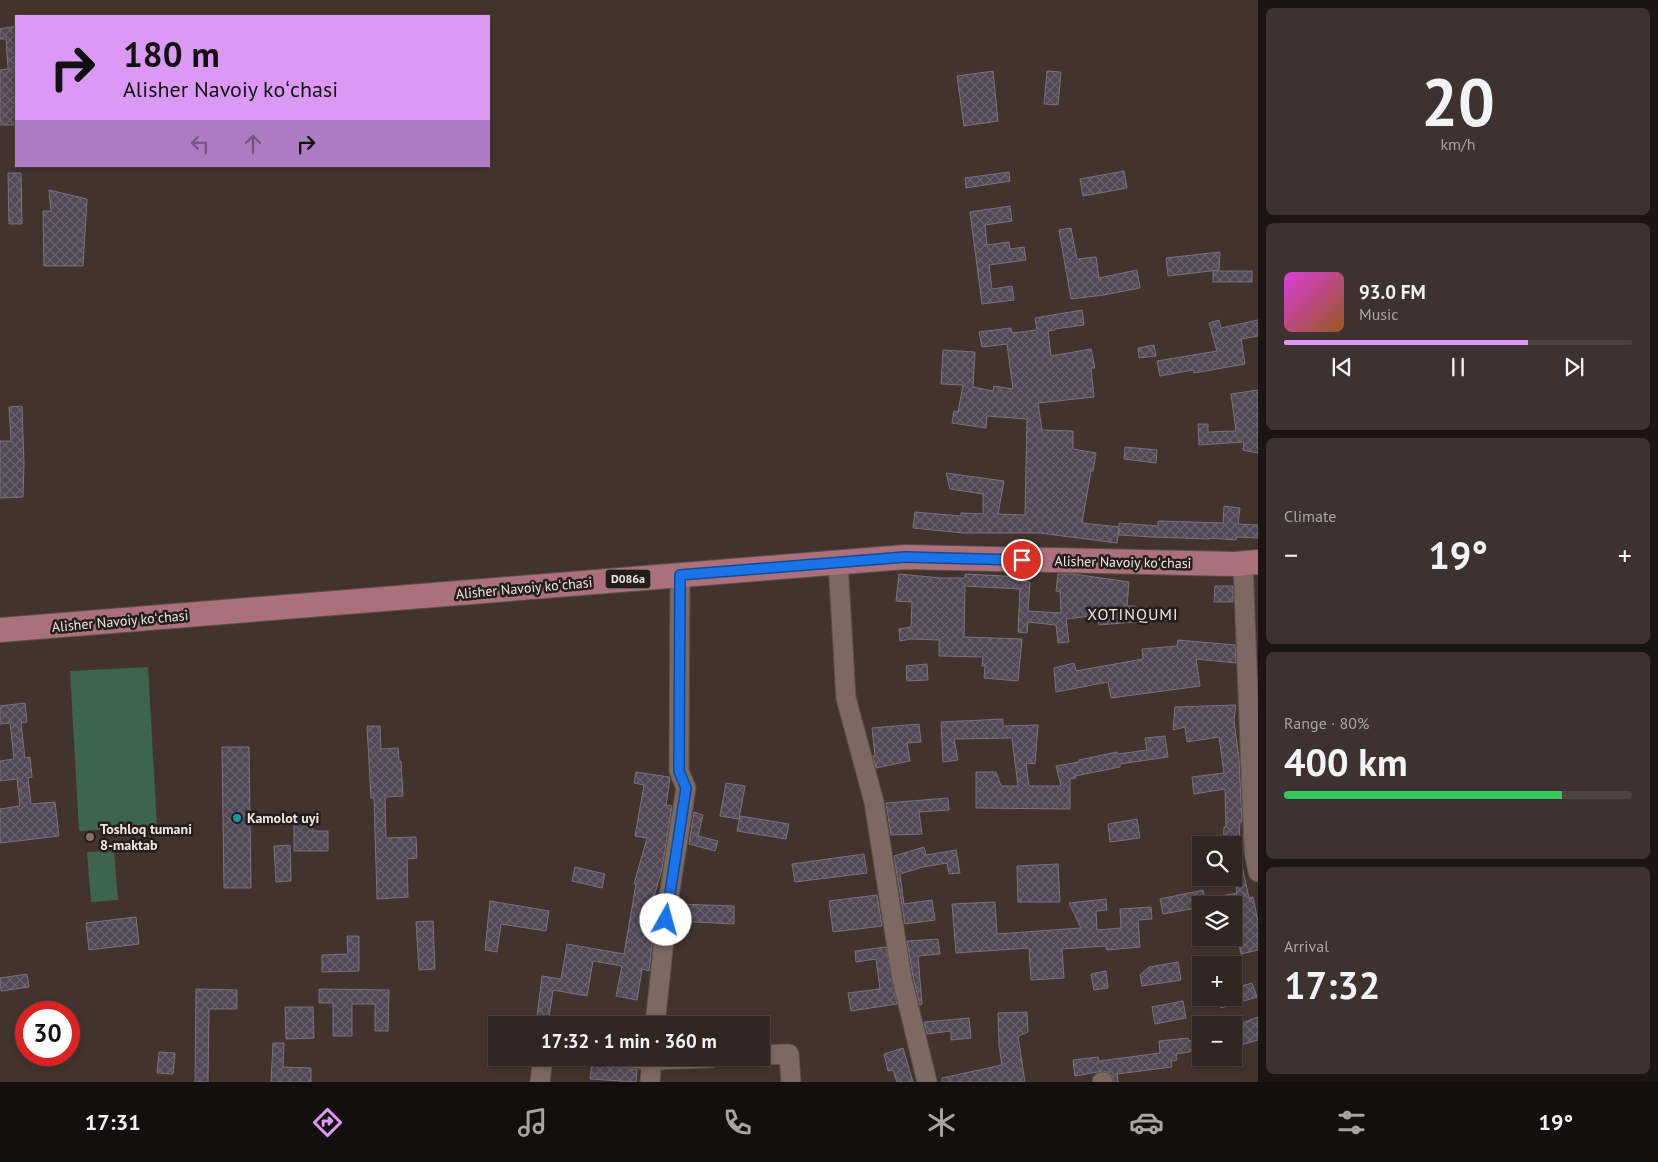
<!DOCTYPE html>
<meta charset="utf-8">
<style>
body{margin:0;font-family:"PT Sans",sans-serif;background:#3d322f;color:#f1f3f6;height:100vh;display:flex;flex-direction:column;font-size:19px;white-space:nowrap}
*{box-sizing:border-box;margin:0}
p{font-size:16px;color:#a8a5a5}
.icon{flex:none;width:28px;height:28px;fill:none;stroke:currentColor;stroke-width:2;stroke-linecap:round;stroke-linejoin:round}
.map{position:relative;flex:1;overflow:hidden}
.details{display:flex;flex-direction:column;gap:8px;padding:8px;background:#1c1513;width:400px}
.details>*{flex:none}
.top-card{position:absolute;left:15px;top:15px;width:475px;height:152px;border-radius:0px;box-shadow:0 2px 8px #0003,0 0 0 1px #4d4340;background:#db99f5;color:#111;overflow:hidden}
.fabs{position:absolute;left:1192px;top:836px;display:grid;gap:10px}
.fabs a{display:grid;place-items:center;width:50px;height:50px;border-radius:0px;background:#322622;box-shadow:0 2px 8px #0003,0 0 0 1px #4d4340;font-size:25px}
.speed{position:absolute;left:15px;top:1001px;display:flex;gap:10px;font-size:25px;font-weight:700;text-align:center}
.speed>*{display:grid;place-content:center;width:65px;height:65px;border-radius:50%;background:#322622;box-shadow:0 2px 8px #0003,0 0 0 1px #4d4340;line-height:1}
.speed .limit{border:8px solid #d22;background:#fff;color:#111}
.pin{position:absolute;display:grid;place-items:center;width:42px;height:42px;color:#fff;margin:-21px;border:2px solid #fff;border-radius:50%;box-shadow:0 1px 5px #0007}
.me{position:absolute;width:55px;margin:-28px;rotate:7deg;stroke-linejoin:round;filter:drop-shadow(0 0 4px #0008)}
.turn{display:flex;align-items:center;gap:18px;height:105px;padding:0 25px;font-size:22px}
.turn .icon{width:65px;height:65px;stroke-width:2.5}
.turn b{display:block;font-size:35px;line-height:42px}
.lanes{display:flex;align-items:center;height:48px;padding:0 25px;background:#0003;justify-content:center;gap:25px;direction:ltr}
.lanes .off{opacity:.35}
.big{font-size:38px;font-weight:700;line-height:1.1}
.details .card{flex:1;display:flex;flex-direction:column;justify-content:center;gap:8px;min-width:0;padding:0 18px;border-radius:8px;background:#3d322f}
.details .dial{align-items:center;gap:0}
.dial b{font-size:65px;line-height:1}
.song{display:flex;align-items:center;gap:15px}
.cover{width:60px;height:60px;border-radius:8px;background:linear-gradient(135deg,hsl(300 70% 55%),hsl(30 70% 35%))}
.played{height:5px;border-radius:2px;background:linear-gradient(90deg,#db99f5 70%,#4d4340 70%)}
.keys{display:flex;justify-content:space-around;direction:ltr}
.heat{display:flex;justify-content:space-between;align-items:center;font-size:28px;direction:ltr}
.charge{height:8px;border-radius:4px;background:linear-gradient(90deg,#34c759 80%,#4d4340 0)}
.trip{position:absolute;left:488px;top:1016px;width:282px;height:50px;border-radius:0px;background:#322622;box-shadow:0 2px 8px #0003,0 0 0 1px #4d4340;font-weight:700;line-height:50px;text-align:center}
.menu{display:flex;height:80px;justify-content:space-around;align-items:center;background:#140f0e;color:#a8a5a5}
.menu .icon{width:35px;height:35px}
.menu .active{color:#db99f5}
.menu b{font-size:22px;color:#f1f3f6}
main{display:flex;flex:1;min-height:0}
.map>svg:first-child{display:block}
</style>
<main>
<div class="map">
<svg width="1258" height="1082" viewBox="0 0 1258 1082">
<defs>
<pattern id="building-cross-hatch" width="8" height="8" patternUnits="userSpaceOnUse" patternTransform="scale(1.25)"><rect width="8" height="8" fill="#524855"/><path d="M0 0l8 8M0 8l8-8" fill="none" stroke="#6b626d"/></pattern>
</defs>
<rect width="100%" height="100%" fill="#43332d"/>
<g fill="#3d644d">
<path d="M148 667 157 827 79 831 70 671Z"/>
<path d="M114 851 118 900 91 902 87 852Z"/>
</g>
<g fill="url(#building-cross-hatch)" stroke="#7b717f">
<path d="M16 26V125H0V70L8 69 6 39H0V29Z"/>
<path d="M993 71 998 121 964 126 957 76Z"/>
<path d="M1047 71 1061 72 1058 105 1044 104Z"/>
<path d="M1124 171 1127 188 1083 196 1080 179Z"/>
<path d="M1009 172 1010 181 966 188 965 178Z"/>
<path d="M8 173H21L22 224H9Z"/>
<path d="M49 190 87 199 83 266H44L43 211H51Z"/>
<path d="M1010 206 1012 221 985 225 987 245 1009 242 1010 249 1024 247 1026 260 989 265 992 289 1012 286 1014 300 982 304 970 212Z"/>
<path d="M1071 228 1077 259 1096 257 1099 278 1137 270 1140 288 1104 295 1071 299 1059 230Z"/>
<path d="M1220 252 1219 270 1168 276 1166 258Z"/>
<rect x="1213" y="271" width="39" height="11"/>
<path d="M1082 310 1084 325 1055 329V330L1048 331 1051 356 1091 349 1095 368H1091L1094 397 1038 403 1042 430 1073 431V449L1096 453 1093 471H1091L1082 523 1119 527V523L1158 526V521L1223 523 1224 506 1240 508 1238 524 1258 525V538L1237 537 1236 540 1210 538V539L1153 537 1119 535V528L1117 543 1040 533H963L913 528 915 512 961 516V513L983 514V494L950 489 946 473 1004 481 998 514 1025 515 1027 419 987 416 986 428 952 423 954 411 958 412 963 385 941 384 943 350 975 352 973 387 993 391 994 386 1013 389 1007 344 982 347 979 332 1011 328 1012 333 1037 330 1035 318Z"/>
<path d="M1219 320 1221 328 1258 320V336L1241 339 1245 364 1194 373 1193 370 1160 376 1157 361 1217 351 1209 323Z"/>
<path d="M1154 345 1156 356 1139 358 1138 348Z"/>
<path d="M1258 390V453L1243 450 1244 442 1199 445 1198 424H1208V432L1236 431 1231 394Z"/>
<path d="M22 406 24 464 23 497 0 498V441H11L9 407Z"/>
<path d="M1125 447 1157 450 1156 463 1124 459Z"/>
<path d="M899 574 940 578H965V574L1021 577V581L1030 582 1028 611 1061 613 1060 592 1056 591 1058 574H1074L1129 582 1127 606H1135V622L1099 625 1098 615 1066 619 1069 642 1058 643 1056 625 1028 622 1027 633 1018 632 1020 588V589L965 586 964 637 1022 639 1018 681 984 678 985 666H982L983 657 939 656V640L911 639 900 641 899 629 911 627 912 602 896 601Z"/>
<path d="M1215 586H1233V602H1214Z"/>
<path d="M1178 640 1235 645 1236 663 1196 659 1200 686 1111 698 1108 682 1056 692 1054 668 1074 663 1076 671 1143 659 1142 649 1177 646Z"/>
<path d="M927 664 928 680 907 681 906 666Z"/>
<path d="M25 703 27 722 21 723 25 758 30 757 32 777 28 778 31 804 55 802 59 836 0 843V809L20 806 17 779 0 781V761L14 759 10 723 0 724V706Z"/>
<path d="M1236 705 1234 720 1239 759 1242 822H1240L1239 845H1223L1224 827H1226L1225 789 1194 794 1192 777 1224 773 1219 737 1187 742 1185 727 1173 730 1175 707Z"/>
<path d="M1003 719V726L1038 725 1035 764 1026 763 1029 786H1061L1056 766 1079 762V760L1117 752 1118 754 1147 750 1145 738 1165 736 1168 757 1120 764V767L1075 776 1076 778 1070 779V809L976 808V772H996L1001 786H1018L1012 738 954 739 958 760 943 762 941 722Z"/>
<path d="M919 724 921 742 907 743 910 761 876 768 873 756H875L872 728Z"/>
<path d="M367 726H380L381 749 398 748 399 761H401L403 796 385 797 386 838 416 837 417 858 407 859 408 897 377 899 374 798H371Z"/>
<path d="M222 747H249L251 888H224Z"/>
<path d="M636 772 669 777 670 779 666 805 672 806 662 869 655 893 648 934 653 935 649 971 642 969 637 1000 616 996 622 966 593 961 587 996 553 990 548 1025H536L542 976 561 979 567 944 624 954 636 884H634L647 838 635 836 644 785 634 783Z"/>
<path d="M726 783 745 786 739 819 720 816Z"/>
<path d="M948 798 949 810 919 812 922 834 891 835 886 803Z"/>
<path d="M694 812 703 815 698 836 718 841 715 851 689 844Z"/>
<path d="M740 816 789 824 786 839 737 831Z"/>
<path d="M1137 819 1140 838 1110 842 1108 824Z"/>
<path d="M294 820H312L313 831H328V851H294Z"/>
<path d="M290 845 291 881 276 882 274 846Z"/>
<path d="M924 847 926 855 956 850 960 873 949 874 947 863 923 867 900 874 904 904 932 900 935 920 905 924 894 856Z"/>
<path d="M1238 847 1249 898 1253 897 1258 922V950L1241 954 1234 920V905H1201V935L1197 936 1191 909 1163 914 1160 899 1203 890 1205 899 1237 893 1234 876V848Z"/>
<path d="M864 854 867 873 795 882 792 864Z"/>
<path d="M1058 864 1060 902H1018L1017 866Z"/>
<path d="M575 867 605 874 602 888 572 881Z"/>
<path d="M877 895 882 926 833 932 829 901Z"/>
<path d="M1106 899 1107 910 1096 911 1097 930 1121 928 1120 909 1151 907 1152 919 1138 920 1140 947 1107 950 1106 946 1062 949 1064 978 1031 980 1029 948 956 953 952 904 995 902 997 934 1081 928 1069 903Z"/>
<path d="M490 901 549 911 546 931 501 924 497 952 485 950Z"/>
<path d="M679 904 734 906V924L677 921Z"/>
<path d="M136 917 139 944 89 950 86 923Z"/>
<path d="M433 921 435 969 419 970 416 922Z"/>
<path d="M347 936H359V971L322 972V955L348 954Z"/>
<path d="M938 939 940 954 918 956 922 1004 920 1005 913 977 907 941Z"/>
<path d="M886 947 897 1004 851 1011 848 993 880 989 876 959 856 962 855 951Z"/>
<path d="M1178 962 1181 980 1142 986 1140 975 1149 967Z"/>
<path d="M1106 971 1108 988 1094 990 1091 974Z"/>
<path d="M27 974 29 987 1 991 0 978Z"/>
<path d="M1252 983 1257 997 1221 1008 1217 998H1234V988Z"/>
<path d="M196 989 237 990V1009H209L208 1082H195Z"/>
<path d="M319 989 389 990 388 1031H375V1004H352V1036H333V1003H319Z"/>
<path d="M1183 1001 1186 1018 1155 1024 1152 1007Z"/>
<path d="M285 1007H313L314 1038 286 1039Z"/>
<path d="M1027 1012 1028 1032 1018 1036 1025 1082H942V1078L1002 1065 999 1046 998 1013Z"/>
<path d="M1258 1017V1040L1234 1047V1026Z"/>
<path d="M969 1018 971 1038 951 1040V1031L927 1034 924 1022Z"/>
<path d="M1201 1037V1050L1176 1054 1177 1060 1171 1061 1172 1067 1117 1074 1118 1082H1114L1112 1076 1109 1073 1103 1071 1075 1076 1073 1060 1098 1057 1099 1061 1160 1053 1159 1041 1188 1038 1189 1041Z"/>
<path d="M273 1043H284L283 1067 311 1068V1082H271Z"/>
<path d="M903 1048 913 1082H897L893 1070 888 1071 884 1054Z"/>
<path d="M159 1052 175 1053 173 1074 157 1073Z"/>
<path d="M592 1062 620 1065 628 1069 637 1070 636 1082 590 1079Z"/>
</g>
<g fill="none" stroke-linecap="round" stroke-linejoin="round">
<defs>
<g id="minor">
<path d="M838 562 846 698 874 802 902 979 927 1082"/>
<path d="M1243 563 1254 851 1258 872"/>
<path d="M655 1025 668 902 686 788 679 771 680 575"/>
<path d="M761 1055 789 1054 791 1082"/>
<path d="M629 1058 652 1060 711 1058"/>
<path d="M540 1082 543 1058"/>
<path d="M650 1082 652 1058"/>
<path d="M1102 1082H1103"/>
</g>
<path id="major" d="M0 630 905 557 1235 564 1258 562"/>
</defs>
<use href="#minor" stroke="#5d504a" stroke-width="21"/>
<use href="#major" stroke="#5d504a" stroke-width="26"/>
<use href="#minor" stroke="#7b6962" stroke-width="19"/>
<use href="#major" stroke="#aa717c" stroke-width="24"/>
</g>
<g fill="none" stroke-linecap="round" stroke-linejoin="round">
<defs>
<path id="route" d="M666 920 686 788 679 771 680 575 905 557 1022 560"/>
</defs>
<use href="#route" stroke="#114b97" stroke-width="12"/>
<use href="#route" stroke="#1a73e8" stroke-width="9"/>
</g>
<circle fill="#0f9aa8" stroke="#241d1a" stroke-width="2" cx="237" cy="818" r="5"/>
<circle fill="#8d6e63" stroke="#241d1a" stroke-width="2" cx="90" cy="837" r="5"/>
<g text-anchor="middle" stroke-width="5" stroke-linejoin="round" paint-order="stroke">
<rect fill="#241d1a" stroke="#b4aaa6" stroke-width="1" x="605.5" y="569.5" width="45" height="19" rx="4"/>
<g font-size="12" font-weight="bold" fill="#f1e7e2">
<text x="628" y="583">D086a</text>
</g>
<g font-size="14" fill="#f1e7e2" stroke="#241d1a">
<text transform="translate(1123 562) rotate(1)" y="5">Alisher Navoiy koʻchasi</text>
<text transform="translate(524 588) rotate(-5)" y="5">Alisher Navoiy koʻchasi</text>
<text transform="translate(120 621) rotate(-5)" y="5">Alisher Navoiy koʻchasi</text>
</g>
<g font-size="14" font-weight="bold" fill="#f1e7e2" stroke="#241d1a" text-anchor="start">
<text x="247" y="823">Kamolot uyi</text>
<text x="100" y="834">Toshloq tumani<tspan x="100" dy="16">8-maktab</tspan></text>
</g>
<g font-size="16" letter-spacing="1" fill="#f1e7e2" stroke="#241d1a">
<text x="1133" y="620">XOTINQUMI</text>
</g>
</g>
</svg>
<div class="fabs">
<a><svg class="icon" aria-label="search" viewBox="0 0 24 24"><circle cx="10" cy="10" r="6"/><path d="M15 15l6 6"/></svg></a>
<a><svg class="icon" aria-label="layers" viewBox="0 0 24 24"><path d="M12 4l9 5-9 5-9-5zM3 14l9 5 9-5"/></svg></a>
<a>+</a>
<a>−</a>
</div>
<div class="speed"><div class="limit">30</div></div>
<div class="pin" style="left:1022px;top:560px;background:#d93025"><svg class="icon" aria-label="arrive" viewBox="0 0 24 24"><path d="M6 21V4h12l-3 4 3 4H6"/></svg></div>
<svg class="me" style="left:666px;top:920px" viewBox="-20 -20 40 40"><circle r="19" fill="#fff"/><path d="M0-13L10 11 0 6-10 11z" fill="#1a73e8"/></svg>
<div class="trip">17:32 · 1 min · 360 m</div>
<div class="top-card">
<div class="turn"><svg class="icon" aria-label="right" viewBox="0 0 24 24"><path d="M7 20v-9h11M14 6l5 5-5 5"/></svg><div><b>180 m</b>Alisher Navoiy koʻchasi</div></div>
<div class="lanes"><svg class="icon off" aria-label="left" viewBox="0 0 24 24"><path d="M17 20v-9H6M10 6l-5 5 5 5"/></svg><svg class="icon off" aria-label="ahead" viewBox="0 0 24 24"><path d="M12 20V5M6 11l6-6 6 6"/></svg><svg class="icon" aria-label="right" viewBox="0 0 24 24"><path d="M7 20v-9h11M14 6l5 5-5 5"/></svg></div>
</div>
</div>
<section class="details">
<div class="card dial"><b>20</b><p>km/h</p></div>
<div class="card">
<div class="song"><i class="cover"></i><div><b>93.0 FM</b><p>Music</p></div></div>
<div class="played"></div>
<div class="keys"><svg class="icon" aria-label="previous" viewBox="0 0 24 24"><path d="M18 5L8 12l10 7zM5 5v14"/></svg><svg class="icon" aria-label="pause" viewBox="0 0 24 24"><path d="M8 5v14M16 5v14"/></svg><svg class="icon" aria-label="next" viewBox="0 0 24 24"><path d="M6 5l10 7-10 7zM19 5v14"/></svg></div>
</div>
<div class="card"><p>Climate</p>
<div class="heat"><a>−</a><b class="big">19°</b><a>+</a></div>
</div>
<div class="card"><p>Range · 80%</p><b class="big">400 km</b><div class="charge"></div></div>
<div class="card"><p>Arrival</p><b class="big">17:32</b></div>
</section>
</main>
<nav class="menu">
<b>17:31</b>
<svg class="icon active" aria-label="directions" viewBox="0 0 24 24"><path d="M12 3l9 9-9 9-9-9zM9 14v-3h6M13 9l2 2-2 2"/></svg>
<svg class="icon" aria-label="music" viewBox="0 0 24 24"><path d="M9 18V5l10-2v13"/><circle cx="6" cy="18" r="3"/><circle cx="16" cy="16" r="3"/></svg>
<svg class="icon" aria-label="phone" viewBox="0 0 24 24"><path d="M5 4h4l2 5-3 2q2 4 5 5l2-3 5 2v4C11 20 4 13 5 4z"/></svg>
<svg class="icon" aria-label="climate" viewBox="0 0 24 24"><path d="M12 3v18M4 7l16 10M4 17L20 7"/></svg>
<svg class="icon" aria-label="car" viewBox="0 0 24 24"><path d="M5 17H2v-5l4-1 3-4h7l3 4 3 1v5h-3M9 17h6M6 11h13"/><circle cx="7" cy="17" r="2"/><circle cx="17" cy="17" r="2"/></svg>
<svg class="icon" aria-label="filters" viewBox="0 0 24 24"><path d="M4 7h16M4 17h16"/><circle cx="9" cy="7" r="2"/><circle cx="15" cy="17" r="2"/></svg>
<b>19°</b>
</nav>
